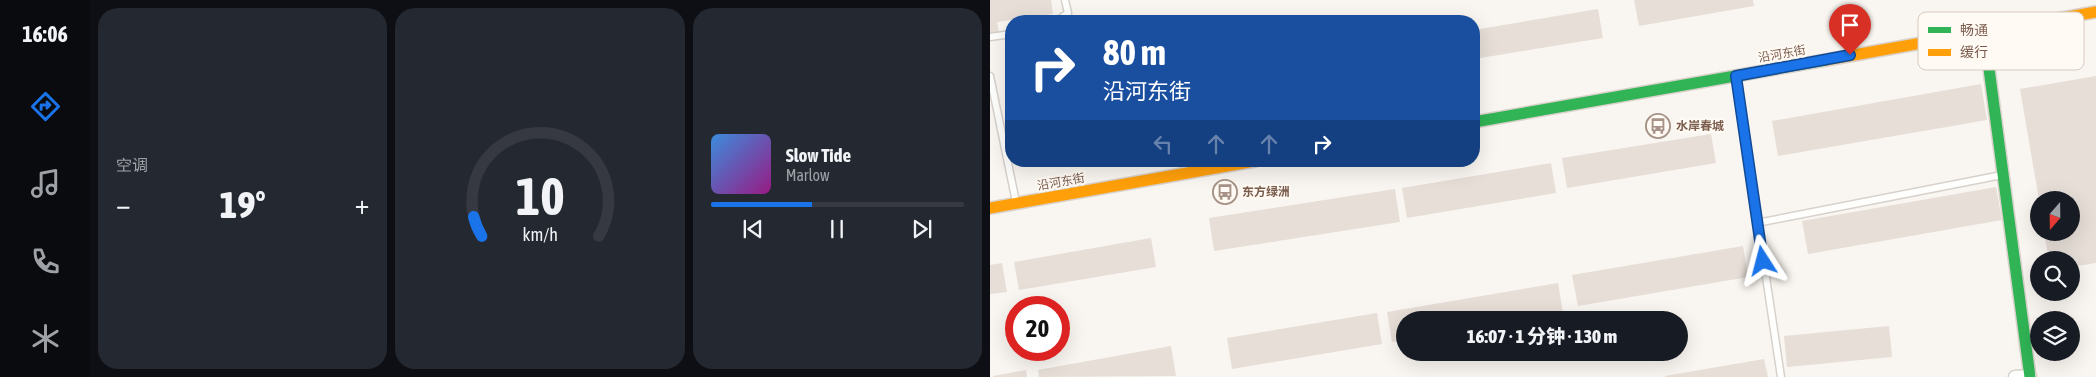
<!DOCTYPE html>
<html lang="zh">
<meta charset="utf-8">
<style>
body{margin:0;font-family:"Asap Condensed","Noto Sans SC",sans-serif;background:#242831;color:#f1f3f6;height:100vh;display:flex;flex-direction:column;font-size:19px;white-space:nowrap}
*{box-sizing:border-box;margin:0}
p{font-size:16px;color:#9ea1a6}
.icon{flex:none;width:28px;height:28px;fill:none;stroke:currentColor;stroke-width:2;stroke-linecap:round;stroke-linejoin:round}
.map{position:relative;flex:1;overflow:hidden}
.side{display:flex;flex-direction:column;gap:8px;padding:8px;background:#0d0f14;width:900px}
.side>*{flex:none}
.banner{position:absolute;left:15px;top:15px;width:475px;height:152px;border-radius:20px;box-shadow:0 5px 20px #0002;background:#1a4fa0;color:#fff;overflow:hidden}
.needle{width:32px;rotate:200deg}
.buttons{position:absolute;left:1040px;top:191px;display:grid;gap:10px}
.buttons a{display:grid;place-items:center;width:50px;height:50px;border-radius:50%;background:#171b24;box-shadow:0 5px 20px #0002;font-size:25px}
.speed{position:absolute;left:15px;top:296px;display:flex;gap:10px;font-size:25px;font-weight:700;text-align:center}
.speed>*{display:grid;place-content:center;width:65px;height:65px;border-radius:50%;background:#171b24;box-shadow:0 5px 20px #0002;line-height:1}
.speed .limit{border:8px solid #d22;background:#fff;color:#111}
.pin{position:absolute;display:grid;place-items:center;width:42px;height:42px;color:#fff;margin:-51px -21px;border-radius:50% 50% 50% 0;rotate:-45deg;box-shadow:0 0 5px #0007}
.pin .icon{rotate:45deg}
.me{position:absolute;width:55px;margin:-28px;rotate:351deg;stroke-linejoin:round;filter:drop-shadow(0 0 4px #0008)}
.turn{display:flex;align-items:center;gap:18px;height:105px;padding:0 15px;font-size:22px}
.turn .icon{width:65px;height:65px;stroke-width:2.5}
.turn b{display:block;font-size:35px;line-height:42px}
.lanes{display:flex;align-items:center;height:48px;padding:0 15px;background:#0003;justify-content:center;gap:25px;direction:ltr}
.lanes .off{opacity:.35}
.big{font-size:38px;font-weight:800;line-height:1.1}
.side .widget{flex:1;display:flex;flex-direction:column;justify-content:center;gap:8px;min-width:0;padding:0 18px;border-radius:20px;background:#242831}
.side .dial{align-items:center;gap:0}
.dial svg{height:130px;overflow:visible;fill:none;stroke:#363941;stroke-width:7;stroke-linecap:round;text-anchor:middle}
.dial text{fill:#f1f3f6;stroke:none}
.song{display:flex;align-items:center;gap:15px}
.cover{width:60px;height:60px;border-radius:8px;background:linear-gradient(135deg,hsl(210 70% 55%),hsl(310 70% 35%))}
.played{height:5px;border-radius:2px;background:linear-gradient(90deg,#1a73e8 40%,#363941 40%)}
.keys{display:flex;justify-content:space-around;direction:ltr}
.heat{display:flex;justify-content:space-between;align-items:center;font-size:28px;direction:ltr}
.side .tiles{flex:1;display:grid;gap:8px;grid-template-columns:repeat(3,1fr)}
.trip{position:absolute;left:406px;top:311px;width:292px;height:50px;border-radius:25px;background:#171b24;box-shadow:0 5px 20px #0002;font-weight:800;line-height:50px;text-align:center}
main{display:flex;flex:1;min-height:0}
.tab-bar{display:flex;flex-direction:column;width:90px;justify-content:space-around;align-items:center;background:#090b0e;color:#9ea1a6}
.tab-bar .icon{width:35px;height:35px}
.tab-bar .current{color:#1a73e8}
.tab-bar b{font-size:22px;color:#f1f3f6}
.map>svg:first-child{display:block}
</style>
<main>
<nav class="tab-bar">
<b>16:06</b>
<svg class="icon current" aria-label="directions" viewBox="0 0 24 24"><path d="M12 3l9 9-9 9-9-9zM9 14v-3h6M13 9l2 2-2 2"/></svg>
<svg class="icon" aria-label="music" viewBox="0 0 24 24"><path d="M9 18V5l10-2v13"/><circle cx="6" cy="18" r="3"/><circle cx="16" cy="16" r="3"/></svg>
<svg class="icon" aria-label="phone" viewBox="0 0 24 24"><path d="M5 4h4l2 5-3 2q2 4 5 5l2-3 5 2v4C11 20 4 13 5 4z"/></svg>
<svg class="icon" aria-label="climate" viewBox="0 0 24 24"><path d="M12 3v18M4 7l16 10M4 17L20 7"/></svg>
</nav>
<section class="side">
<div class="tiles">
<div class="widget"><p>空调</p>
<div class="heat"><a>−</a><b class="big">19°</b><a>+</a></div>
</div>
<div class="widget dial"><svg viewBox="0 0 100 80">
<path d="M14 69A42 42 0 1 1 86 69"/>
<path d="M14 69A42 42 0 0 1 9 57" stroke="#1a73e8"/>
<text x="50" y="56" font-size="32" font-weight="700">10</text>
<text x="50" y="72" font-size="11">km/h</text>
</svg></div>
<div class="widget">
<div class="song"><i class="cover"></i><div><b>Slow Tide</b><p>Marlow</p></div></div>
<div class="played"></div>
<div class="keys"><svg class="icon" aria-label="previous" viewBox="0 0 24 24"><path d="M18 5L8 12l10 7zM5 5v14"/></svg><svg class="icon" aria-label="pause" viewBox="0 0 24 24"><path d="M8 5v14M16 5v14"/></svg><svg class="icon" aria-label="next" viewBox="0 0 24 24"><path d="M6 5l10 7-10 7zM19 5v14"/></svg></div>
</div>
</div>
</section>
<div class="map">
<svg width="1106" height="377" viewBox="0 0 1106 377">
<rect width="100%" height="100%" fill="#f9f5f0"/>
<g fill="#e6ded7">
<path d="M0 0H61L63 14 7 22 9 34 0 36Z"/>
<path d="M644 0H763L764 6 649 26Z"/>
<path d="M608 9 613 38 484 59V30Z"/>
<path d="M1106 76V263L1081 267V260H1059L1054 232H1081V200H1049L1030 89Z"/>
<path d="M991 84 997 120 788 156 782 121Z"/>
<path d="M721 134 726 163 577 188 572 158Z"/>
<path d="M561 163 566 193 417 218 412 188Z"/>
<path d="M1006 187 1012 220 818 254 812 221Z"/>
<path d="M405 189 410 222 224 251 219 218Z"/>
<path d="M161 238 166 267 29 290 24 262Z"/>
<path d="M753 246 758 277 588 306 582 275Z"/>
<path d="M12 263 17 292 0 294V265Z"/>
<path d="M568 283 573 313 533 320H415V340L402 342 397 312Z"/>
<path d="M387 313 392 344 242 369 237 338Z"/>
<path d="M899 326 902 357 797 367 794 336Z"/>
<path d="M181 346 186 376 49 377 48 370Z"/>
<path d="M774 359 778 377H675V376Z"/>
<path d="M36 370 37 377H3V376Z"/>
</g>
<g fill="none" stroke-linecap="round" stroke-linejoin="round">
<defs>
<g id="lane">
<path d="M67 21 78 13 75 0"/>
<path d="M0 37 21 34"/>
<path d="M0 76 26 202"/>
<path d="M746 77 791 377"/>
<path d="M767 223 1012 175"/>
</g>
<path id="street" d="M1025 377 1040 376"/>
<g id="fast">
<path d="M994 31 1040 377"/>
<path d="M484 122 836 60"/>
</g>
<g id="slow">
<path d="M836 60 1106 12"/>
<path d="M0 208 265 161"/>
</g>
</defs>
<use href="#lane" stroke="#d7d1cb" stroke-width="9"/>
<use href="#street" stroke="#d7d1cb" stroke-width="15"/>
<use href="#fast" stroke="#d9d2cb" stroke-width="14"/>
<use href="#slow" stroke="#d9d2cb" stroke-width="14"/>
<use href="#lane" stroke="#fefefd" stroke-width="6"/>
<use href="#street" stroke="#fefefd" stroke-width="12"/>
<use href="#fast" stroke="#30b455" stroke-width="11"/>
<use href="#slow" stroke="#ff9f0a" stroke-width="11"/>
</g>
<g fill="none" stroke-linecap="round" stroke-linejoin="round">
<defs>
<path id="route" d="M773 261 746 76 860 55"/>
</defs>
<use href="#route" stroke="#114b97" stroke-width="12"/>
<use href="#route" stroke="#1a73e8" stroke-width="9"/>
</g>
<defs>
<symbol id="bus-ring" viewBox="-11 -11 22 22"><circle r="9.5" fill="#fffaf3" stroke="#a69286" stroke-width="1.5"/><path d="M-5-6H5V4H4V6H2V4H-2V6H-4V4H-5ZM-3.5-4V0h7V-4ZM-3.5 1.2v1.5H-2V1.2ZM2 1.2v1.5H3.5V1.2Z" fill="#a69286"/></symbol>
</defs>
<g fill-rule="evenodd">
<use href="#bus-ring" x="654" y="112" width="28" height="28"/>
<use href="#bus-ring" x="221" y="178" width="28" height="28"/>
</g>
<g text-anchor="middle" stroke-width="4.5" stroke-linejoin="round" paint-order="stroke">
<g font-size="12" fill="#7a5c4d" stroke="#fffaf3">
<text transform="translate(792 54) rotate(-10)" y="4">沿河东街</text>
<text transform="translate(71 182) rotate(-10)" y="4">沿河东街</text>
</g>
<g font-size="12" font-weight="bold" fill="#7a5c4d" stroke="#fffaf3" text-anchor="start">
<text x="686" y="130">水岸春城</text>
<text x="252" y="196">东方绿洲</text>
</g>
</g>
<rect x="928" y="12" width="166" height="58" rx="8" fill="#fffaf3" stroke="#d7cbc1" stroke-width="1"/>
<rect x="938" y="27" width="23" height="6" fill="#30b455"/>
<rect x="938" y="49" width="23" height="7" fill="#ff9f0a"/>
<g font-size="14" fill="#7a5c4d">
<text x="970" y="35">畅通</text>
<text x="970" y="57">缓行</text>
</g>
</svg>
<div class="buttons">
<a><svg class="needle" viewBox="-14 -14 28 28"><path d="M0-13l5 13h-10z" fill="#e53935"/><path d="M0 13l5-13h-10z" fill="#9ea1a6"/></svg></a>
<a><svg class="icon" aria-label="search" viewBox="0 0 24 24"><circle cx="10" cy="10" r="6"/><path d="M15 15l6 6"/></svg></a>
<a><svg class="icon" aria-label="layers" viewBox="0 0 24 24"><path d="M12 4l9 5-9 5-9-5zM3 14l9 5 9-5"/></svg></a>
</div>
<div class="speed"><div class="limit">20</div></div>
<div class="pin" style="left:860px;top:55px;background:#d93025"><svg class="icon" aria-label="arrive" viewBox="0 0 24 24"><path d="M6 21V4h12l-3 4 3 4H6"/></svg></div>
<svg class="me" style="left:773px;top:261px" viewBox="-20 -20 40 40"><path d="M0-17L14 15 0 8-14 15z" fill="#1a73e8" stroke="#fff" stroke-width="4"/></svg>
<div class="trip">16:07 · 1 分钟 · 130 m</div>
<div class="banner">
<div class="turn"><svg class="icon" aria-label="right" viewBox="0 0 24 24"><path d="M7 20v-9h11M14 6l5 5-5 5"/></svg><div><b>80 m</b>沿河东街</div></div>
<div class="lanes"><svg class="icon off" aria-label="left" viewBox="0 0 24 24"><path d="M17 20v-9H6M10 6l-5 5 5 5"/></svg><svg class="icon off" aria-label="ahead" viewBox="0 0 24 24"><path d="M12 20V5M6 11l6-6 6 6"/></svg><svg class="icon off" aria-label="ahead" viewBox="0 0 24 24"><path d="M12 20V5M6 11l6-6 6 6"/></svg><svg class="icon" aria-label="right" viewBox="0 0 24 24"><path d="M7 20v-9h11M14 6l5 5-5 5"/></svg></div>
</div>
</div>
</main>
